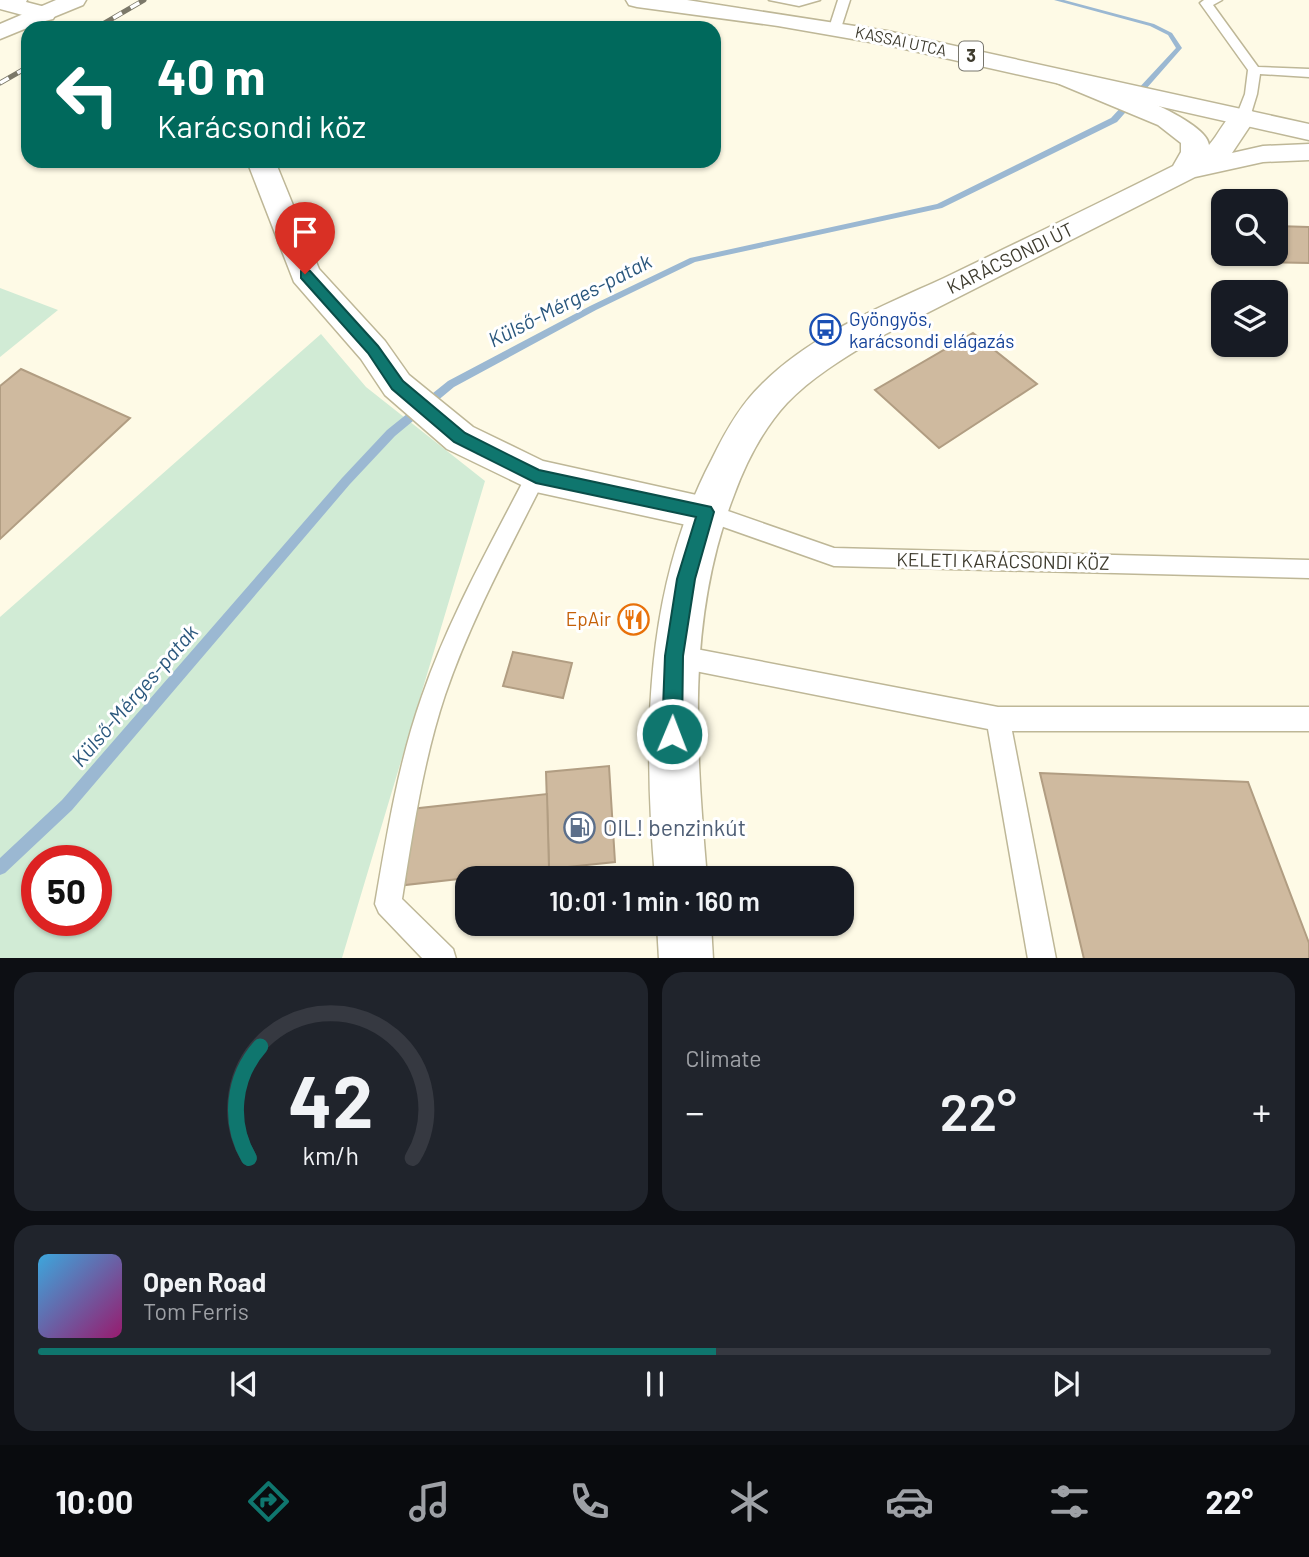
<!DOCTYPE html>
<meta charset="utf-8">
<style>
body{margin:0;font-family:Barlow,sans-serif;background:#20242c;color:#f1f3f6;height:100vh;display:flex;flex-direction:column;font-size:26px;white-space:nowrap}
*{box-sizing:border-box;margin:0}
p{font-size:23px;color:#9ea1a6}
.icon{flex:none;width:38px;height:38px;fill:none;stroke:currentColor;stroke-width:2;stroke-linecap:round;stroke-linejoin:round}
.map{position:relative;height:958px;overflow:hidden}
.panel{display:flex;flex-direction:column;gap:14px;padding:14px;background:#0d0f14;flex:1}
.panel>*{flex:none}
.guide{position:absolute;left:21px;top:21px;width:700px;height:147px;border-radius:21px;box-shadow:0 2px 5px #0004;background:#00695c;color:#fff;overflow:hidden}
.fabs{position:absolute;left:1211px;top:189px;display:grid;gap:14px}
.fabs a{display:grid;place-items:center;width:77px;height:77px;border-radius:14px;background:#171b24;box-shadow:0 2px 5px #0004;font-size:35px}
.speed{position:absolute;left:21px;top:845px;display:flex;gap:14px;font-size:35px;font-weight:700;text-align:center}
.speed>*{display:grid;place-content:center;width:91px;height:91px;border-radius:50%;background:#171b24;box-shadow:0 2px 5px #0004;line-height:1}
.speed .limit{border:10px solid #d22;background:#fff;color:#111}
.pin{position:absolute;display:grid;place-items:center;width:60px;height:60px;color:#fff;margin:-72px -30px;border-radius:50% 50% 50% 0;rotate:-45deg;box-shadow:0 0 7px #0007}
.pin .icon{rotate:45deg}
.me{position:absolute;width:77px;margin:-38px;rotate:1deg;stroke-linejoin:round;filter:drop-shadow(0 0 5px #0008)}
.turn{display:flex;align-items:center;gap:24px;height:147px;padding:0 21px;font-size:32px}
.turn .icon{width:91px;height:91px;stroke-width:2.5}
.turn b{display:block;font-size:49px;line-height:60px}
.big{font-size:52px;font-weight:600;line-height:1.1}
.panel .widget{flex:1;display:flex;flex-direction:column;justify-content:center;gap:10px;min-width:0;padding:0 24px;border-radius:21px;background:#20242c}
.panel .dial{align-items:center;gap:0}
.dial svg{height:182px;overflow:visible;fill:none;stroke:#363941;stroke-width:7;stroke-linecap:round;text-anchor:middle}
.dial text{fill:#f1f3f6;stroke:none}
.song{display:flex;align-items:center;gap:21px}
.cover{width:84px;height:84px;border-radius:10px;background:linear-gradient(135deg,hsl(200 70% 55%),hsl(320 70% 35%))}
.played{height:7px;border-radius:4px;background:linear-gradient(90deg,#0f766e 55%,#363941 55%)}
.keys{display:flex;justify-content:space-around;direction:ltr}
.heat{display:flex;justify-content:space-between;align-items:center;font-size:38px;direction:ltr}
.panel .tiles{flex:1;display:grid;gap:14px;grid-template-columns:1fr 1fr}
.widget:last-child{grid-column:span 2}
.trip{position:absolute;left:455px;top:866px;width:399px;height:70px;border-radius:21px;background:#171b24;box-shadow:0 2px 5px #0004;font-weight:600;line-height:70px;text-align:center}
.tabs{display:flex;height:112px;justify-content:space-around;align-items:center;background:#090b0e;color:#9ea1a6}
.tabs .icon{width:49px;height:49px}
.tabs .on{color:#0f766e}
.tabs b{font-size:32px;color:#f1f3f6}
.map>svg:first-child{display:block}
</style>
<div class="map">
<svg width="1309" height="959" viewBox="0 0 1309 959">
<rect width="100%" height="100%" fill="#fefae6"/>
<g fill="#d1ebd5" fill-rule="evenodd">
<path d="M0 288 58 310 0 357Z"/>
<path d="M321 334 366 387 485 481 342 958H0V617ZM37 861H96V920H37Z"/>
</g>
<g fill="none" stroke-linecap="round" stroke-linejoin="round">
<path fill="#9bb8d2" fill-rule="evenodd" d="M1054 0H1064L1154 24 1172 33 1182 48 1117 122 942 208 695 262 596 310 454 387 395 436 350 484 72 810 5 873 0 875V858L62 800 342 478 387 430 448 381 590 306 690 258 937 204 1111 118 1176 48 1168 35 1150 26Z"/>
</g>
<g fill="#cfba9f" stroke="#b19d82" stroke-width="2">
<path d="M1276 226 1309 227V263L1260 262 1255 254H1276Z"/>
<path d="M973 333 1037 384 939 448 875 390Z"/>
<path d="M21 369 130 418 0 539V386Z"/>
<path d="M513 652 572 663 563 698 503 686Z"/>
<path d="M609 766 615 862 549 869 546 772Z"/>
<path d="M1040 773 1248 782 1309 943V959H1084Z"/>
<path d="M547 794 549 869 405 885 411 809Z"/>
</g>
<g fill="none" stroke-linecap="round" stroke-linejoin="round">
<defs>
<g id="lane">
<path d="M769 0H820L799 6Z"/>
<path d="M838 0H850L841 28 835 31 829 28Z"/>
<path d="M1222 0 1213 5 1258 67 1309 69V77L1260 74 1257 94 1250 117 1243 121 1236 117 1245 94 1248 70 1200 3 1204 0Z"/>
<path d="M536 468 543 470 546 476C510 548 471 619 445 695 423 761 413 831 402 899L453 949 456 959H423L379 913 375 904C387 834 398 764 422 696 449 617 491 544 529 470Z"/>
<path d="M705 503 834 548 1309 560V578L834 566 698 518 695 512 698 506Z"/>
<path d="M675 645 998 707H1309V731H1012L1056 959H1028L988 729 675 667 667 664 664 656 667 648Z"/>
</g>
<g id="street">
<path d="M0 0H27L26 2 53 9 56 14 53 19 45 21 0 9Z"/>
<path d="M247 161H275L319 269 385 341 409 375 473 427 543 461 719 500 725 512 719 524 705 529 536 492 447 449 385 395 361 359 294 282Z"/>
</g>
<g id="secondary">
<path d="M56 0H86L83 5 0 39V24Z"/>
<path d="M1066 71C1092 77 1207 118 1209 145 1223 130 1228 105 1252 111L1256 117 1232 153 1263 146 1309 144V160L1263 162 1195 177 872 341C842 359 811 378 787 403 763 429 746 462 734 495 686 619 696 748 707 878H655C643 737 644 588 712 459 725 432 740 405 762 384 812 334 881 307 944 278 1021 241 1097 204 1173 166L1181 152V143L1158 125 1057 83 1054 78 1057 73Z"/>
<path d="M657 924H711L713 959H659Z"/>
</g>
<path id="primary" d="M626 0H687L887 31 1309 124V140L887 45 778 26 637 7 629 5Z"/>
</defs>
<use href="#lane" stroke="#beb797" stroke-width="3"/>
<use href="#street" stroke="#beb797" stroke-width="3"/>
<use href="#secondary" stroke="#beb797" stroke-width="3"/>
<use href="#primary" stroke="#beb797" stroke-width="3"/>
<use href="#lane" fill="#fff" fill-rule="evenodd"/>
<use href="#street" fill="#fff" fill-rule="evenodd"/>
<use href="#secondary" fill="#fff" fill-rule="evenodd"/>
<use href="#primary" fill="#fff" fill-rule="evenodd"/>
<defs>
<g id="rail">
<path d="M96 28 144 0"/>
<path d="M0 83 28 67"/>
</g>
</defs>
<use href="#rail" stroke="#7b7869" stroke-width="5"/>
<use href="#rail" stroke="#fff" stroke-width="3.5" stroke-dasharray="10" stroke-linecap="butt"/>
</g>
<path fill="#0f766e" stroke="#0a4d48" stroke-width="2" d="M305 270 310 271 378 346 403 381 465 433 539 470 711 507 714 512 695 579 683 656 682 734 679 741 672 744 665 741 662 734 665 656 677 579 696 517 536 483 454 442 392 389 368 353 301 278V271Z"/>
<defs>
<symbol id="bus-ring" viewBox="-11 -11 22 22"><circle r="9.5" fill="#fff" stroke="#1a4fb4" stroke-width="1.5"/><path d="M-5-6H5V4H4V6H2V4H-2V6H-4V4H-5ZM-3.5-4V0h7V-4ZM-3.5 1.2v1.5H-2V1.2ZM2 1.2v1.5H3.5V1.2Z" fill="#1a4fb4"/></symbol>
<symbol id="restaurant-ring" viewBox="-11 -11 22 22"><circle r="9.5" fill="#fff" stroke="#e8710a" stroke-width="1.5"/><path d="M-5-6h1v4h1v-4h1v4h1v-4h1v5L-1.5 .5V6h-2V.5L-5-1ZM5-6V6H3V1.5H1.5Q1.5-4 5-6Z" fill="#e8710a"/></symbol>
<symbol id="fuel-ring" viewBox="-11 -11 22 22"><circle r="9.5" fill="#fff" stroke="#5c6f8a" stroke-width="1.5"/><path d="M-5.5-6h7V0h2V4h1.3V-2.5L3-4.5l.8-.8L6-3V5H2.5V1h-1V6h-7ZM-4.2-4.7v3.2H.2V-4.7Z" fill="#5c6f8a"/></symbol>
</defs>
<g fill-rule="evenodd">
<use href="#bus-ring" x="808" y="312" width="35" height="35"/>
<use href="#restaurant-ring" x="616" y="602" width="35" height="35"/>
<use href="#fuel-ring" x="562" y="810" width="35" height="35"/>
</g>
<g text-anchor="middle" stroke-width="6" stroke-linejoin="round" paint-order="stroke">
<g font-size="16" fill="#3e3b2e" stroke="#fff">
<text transform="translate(901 41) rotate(12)" y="6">KASSAI UTCA</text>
</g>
<rect fill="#fff" stroke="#78766d" stroke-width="2" x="959" y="41.5" width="24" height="29" rx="5"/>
<g font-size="18" font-weight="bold" fill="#3e3b2e">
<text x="971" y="62">3</text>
</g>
<g font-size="19" fill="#3e3b2e" stroke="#fff">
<text transform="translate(1010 258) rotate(-26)" y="7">KARÁCSONDI ÚT</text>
<text transform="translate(1003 561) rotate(1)" y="7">KELETI KARÁCSONDI KÖZ</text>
</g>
<g font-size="19" fill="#164399" stroke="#fff" text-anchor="start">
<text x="849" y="326">Gyöngyös,<tspan x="849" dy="22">karácsondi elágazás</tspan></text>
</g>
<g font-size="19" fill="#c56008" stroke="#fff" text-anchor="end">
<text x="611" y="626">EpAir</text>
</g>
<g font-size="21" font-style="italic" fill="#2a577d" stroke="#fff">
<text transform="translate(570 301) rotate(-27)" y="7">Külső-Mérges-patak</text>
<text transform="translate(135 696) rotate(-49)" y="7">Külső-Mérges-patak</text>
</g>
<g font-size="23" fill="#4e5e75" stroke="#fff" text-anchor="start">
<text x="603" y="836">OIL! benzinkút</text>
</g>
</g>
</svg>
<div class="fabs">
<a><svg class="icon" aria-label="search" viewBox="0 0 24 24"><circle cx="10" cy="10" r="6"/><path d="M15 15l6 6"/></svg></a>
<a><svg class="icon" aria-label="layers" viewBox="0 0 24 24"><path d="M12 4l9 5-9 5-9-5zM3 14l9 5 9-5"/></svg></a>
</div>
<div class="speed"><div class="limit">50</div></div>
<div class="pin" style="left:305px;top:274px;background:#d93025"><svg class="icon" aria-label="arrive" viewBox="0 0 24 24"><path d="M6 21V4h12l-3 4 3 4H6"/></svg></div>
<svg class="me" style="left:672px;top:734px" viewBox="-20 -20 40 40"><circle r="17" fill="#0f766e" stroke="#fff" stroke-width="3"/><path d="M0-11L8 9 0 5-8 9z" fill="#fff"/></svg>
<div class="trip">10:01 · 1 min · 160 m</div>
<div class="guide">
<div class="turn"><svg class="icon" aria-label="left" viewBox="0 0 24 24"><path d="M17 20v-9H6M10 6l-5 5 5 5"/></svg><div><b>40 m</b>Karácsondi köz</div></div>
</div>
</div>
<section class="panel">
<div class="tiles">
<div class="widget dial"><svg viewBox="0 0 100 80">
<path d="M14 69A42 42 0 1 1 86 69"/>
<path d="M14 69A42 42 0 0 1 19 20" stroke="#0f766e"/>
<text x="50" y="56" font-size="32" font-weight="700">42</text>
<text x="50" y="72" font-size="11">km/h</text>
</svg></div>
<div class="widget"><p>Climate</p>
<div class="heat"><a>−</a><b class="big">22°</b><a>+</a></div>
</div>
<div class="widget">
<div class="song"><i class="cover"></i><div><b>Open Road</b><p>Tom Ferris</p></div></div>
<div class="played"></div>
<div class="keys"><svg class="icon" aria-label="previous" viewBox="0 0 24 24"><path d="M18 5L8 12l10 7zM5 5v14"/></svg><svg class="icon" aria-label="pause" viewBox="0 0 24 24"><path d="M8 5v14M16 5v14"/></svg><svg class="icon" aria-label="next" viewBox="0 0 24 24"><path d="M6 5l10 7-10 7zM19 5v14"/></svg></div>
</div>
</div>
</section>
<nav class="tabs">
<b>10:00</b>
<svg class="icon on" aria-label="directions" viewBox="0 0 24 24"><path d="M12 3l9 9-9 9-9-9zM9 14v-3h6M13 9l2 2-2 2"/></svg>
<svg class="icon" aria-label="music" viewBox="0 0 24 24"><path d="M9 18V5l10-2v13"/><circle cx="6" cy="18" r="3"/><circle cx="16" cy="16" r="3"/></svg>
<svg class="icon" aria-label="phone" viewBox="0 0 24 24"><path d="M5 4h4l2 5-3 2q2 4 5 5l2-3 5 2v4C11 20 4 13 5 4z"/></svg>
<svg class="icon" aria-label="climate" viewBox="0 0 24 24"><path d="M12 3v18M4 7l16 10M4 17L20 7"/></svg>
<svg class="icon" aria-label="car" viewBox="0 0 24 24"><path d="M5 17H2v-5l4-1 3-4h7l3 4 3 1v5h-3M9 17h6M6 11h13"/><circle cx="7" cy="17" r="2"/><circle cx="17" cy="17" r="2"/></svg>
<svg class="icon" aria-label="filters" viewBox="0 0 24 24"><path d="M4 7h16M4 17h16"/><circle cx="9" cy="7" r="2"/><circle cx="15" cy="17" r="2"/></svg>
<b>22°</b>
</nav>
